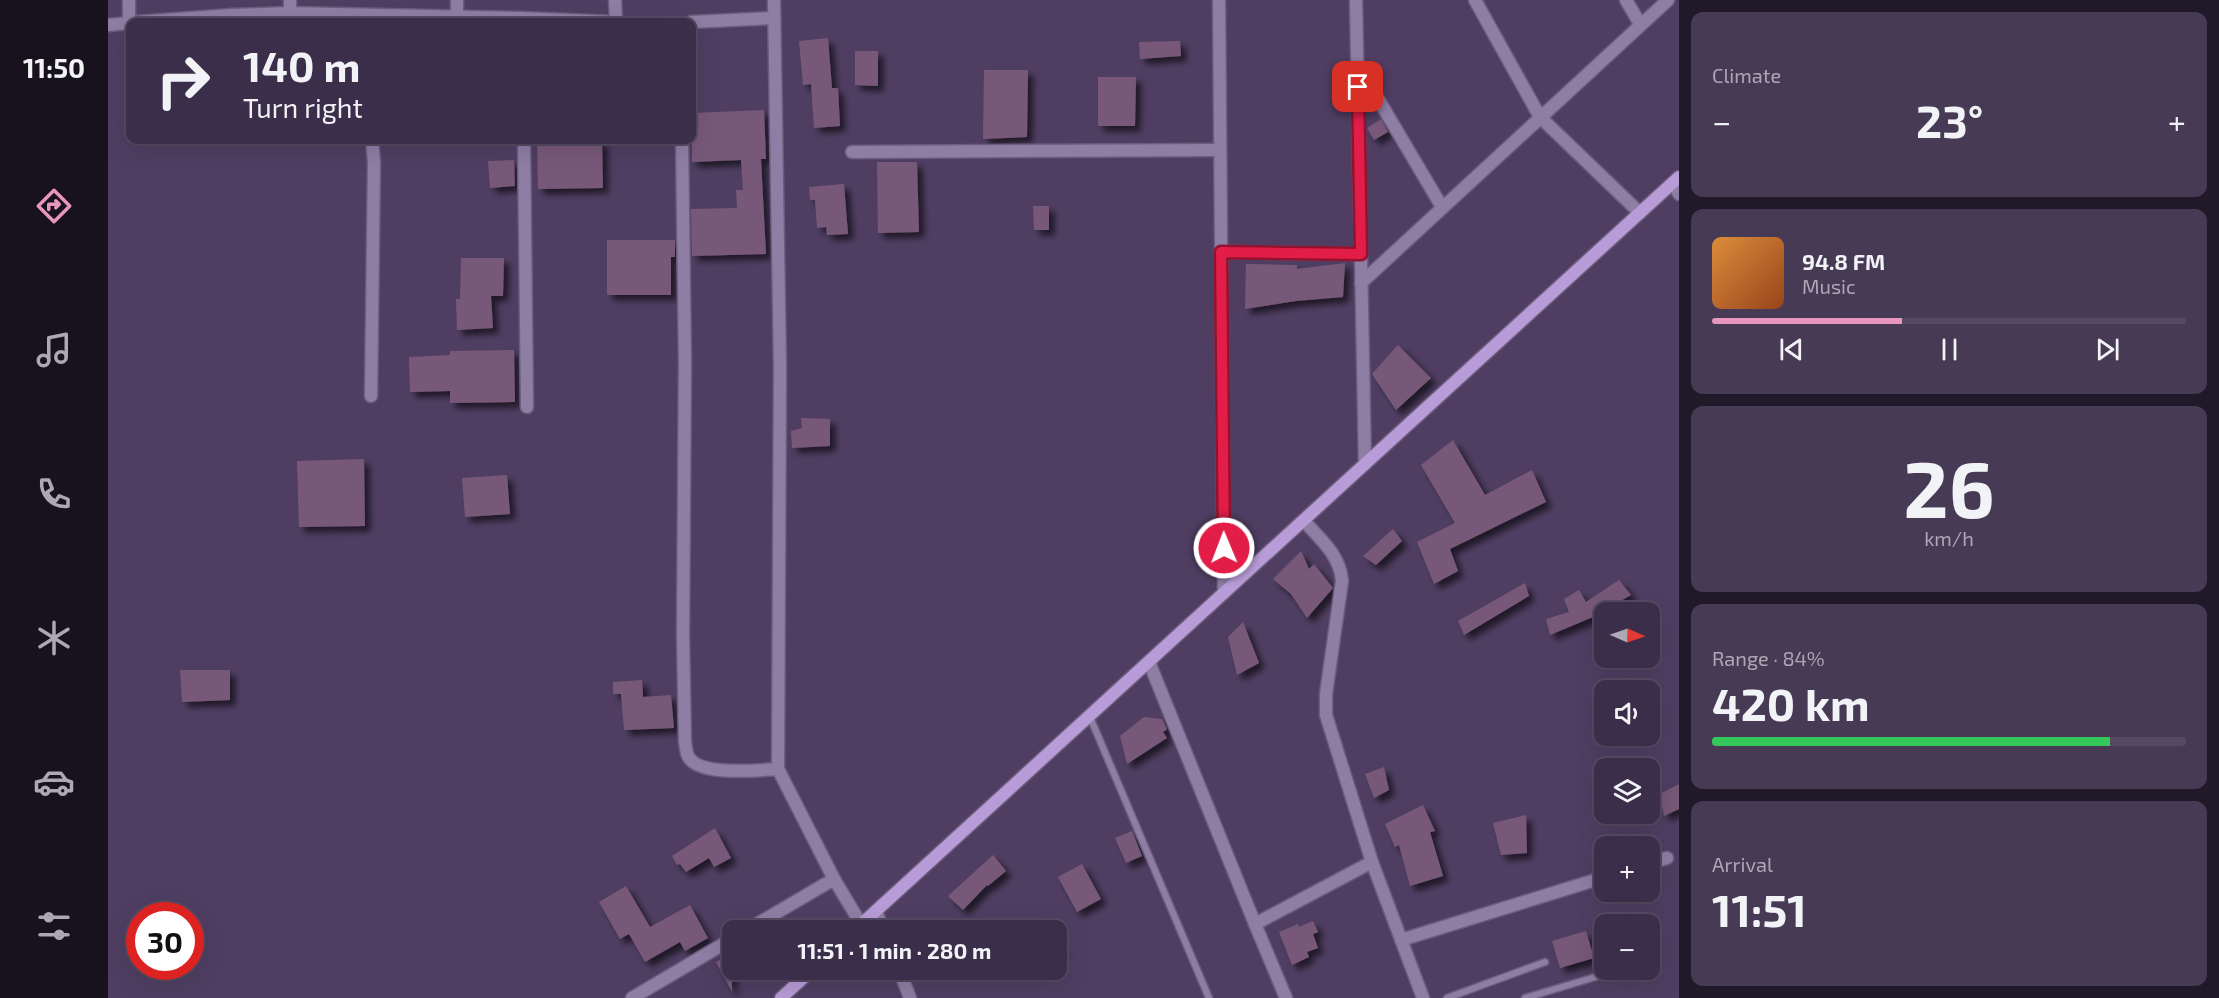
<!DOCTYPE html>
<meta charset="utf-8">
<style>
body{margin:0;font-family:"Exo 2",sans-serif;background:#463a54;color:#f1f3f6;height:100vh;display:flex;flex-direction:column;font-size:22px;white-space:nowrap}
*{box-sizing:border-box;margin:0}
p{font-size:20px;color:#aca8b5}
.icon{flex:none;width:33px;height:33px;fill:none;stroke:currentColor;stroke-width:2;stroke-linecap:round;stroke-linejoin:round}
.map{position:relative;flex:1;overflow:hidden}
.details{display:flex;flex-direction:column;gap:12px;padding:12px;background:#201929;width:540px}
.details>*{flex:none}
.hud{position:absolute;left:18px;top:18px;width:570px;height:126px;border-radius:12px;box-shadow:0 6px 24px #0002,0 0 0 2px #544a62;background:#3b2e4a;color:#f1f3f6;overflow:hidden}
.needle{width:39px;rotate:92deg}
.tools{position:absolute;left:1486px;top:602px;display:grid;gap:12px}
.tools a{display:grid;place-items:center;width:66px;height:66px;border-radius:12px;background:#3b2e4a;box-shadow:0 6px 24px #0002,0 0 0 2px #544a62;font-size:30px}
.speed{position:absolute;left:18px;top:902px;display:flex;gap:12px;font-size:30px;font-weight:700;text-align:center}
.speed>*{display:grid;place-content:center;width:78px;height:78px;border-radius:50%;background:#3b2e4a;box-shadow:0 6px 24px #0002,0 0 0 2px #544a62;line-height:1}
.speed .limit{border:9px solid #d22;background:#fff;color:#111}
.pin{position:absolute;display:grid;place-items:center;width:51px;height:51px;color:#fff;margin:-26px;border-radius:12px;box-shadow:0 3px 9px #0006}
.me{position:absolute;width:66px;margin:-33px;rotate:359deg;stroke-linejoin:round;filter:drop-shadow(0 0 4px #0008)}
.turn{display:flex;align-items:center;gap:21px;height:126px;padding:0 18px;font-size:27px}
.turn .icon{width:78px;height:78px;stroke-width:2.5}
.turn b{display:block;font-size:42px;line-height:51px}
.big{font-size:45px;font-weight:700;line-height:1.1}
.details .tile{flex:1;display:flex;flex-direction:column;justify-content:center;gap:9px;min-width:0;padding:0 21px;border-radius:12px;background:#463a54}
.details .dial{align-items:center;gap:0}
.dial b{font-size:78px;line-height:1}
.song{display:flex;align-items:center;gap:18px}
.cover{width:72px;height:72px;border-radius:9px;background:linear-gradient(135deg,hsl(30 70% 55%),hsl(20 70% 35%))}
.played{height:6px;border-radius:3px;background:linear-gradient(90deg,#e797bd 40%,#544a62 40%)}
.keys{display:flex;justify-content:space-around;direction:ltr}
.heat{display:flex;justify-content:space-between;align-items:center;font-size:33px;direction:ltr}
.charge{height:9px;border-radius:4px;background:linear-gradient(90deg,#34c759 84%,#544a62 0)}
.trip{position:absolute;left:614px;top:920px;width:345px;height:60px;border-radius:12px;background:#3b2e4a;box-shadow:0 6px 24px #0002,0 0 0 2px #544a62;font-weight:700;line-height:60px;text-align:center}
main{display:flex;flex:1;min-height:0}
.menu{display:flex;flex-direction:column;width:108px;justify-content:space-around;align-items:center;background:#18121e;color:#aca8b5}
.menu .icon{width:42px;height:42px}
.menu .on{color:#e797bd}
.menu b{font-size:27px;color:#f1f3f6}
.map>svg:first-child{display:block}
</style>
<main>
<nav class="menu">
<b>11:50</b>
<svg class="icon on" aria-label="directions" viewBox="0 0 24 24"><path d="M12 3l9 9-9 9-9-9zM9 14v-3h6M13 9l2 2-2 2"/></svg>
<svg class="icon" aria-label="music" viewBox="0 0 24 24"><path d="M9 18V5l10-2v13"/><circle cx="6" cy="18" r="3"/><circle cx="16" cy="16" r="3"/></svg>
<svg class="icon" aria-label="phone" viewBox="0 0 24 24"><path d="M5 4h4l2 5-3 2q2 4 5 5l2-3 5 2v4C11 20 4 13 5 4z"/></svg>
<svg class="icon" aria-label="climate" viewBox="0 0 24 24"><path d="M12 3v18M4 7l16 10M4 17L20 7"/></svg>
<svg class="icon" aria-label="car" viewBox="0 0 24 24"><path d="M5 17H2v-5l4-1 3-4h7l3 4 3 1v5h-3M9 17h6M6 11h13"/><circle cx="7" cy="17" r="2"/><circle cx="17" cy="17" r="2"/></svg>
<svg class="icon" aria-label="filters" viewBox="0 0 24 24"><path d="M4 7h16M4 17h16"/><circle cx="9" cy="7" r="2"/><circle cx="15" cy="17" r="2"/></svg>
</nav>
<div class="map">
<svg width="1571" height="998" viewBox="0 0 1571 998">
<defs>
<filter id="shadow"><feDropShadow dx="5.5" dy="5.5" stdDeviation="3" flood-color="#0009"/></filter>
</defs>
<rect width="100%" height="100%" fill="#4f3e62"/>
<g fill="#785979" filter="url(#shadow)">
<path d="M720 38 724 88H730L732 126 706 128 703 84 695 85 691 41Z"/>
<path d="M1072 41 1073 56 1032 59 1031 42Z"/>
<path d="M747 51H770V86L747 85Z"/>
<path d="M876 70H920L919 137 875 139Z"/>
<path d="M990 77H1028L1027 126H990Z"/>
<path d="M656 110 658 159H653L658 254 584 256 583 209 629 208 628 190H635L633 160 584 162V113Z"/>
<path d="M1273 119 1280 132 1266 140 1259 128Z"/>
<path d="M429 140H494L495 188 430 189Z"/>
<path d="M406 160 407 186 382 188 380 161Z"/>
<path d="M769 162H809L811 232 770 233Z"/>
<path d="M736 184 740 234 719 235 718 227 709 228 707 200H702L701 187Z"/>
<path d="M925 206H941V230H926Z"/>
<path d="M499 240H567V257H563V295H499Z"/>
<path d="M353 258H396L395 296H383L385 328 349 330 348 299H352Z"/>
<path d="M1237 263 1235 297 1188 301 1137 309 1138 264 1189 265V269Z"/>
<path d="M1290 345 1323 378 1288 410 1264 374Z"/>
<path d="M406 350 407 402 342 403V391L302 392 301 357 342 355V351Z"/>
<path d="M693 418 722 419V446L684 448 683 431 694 428Z"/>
<path d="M1345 440 1377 495 1424 470 1438 502 1342 549 1350 571 1326 584 1309 542 1347 523 1313 465Z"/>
<path d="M256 459 257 526 191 527 189 461Z"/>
<path d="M399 475 402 514 357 517 354 478Z"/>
<path d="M1285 529 1294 541 1268 565 1255 556Z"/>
<path d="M1193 551 1201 569 1206 564 1225 588 1199 618 1183 594 1165 579Z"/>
<path d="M1511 580 1523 595 1485 617 1442 635 1438 619 1461 612 1456 599 1471 590 1478 602Z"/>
<path d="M1417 583 1421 596 1356 635 1350 621Z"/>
<path d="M1135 622 1151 663 1129 675 1120 637Z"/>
<path d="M72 670H122V700L74 702Z"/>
<path d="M534 680 535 697 563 695 566 728 516 730 513 694H505V682Z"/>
<path d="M1036 717 1054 719 1059 729 1055 732 1059 738 1019 764 1012 736Z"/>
<path d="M1276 767 1281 790 1266 798 1257 774Z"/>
<path d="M1571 784V809L1556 816 1552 794Z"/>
<path d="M1315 805 1327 831 1322 832 1335 876 1302 886 1291 845 1287 847 1277 824Z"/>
<path d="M1418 815 1419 853 1393 855 1385 823Z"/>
<path d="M607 828 623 858 606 867 601 858 578 872 572 864 569 865 564 856Z"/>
<path d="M1024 831 1034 856 1018 863 1007 838Z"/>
<path d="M885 855 898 871 880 886 879 885 855 910 840 896Z"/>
<path d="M974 864 993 899 969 912 950 877Z"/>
<path d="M518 886 542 927 582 905 600 938 577 951 572 942 537 962 521 934 512 939 491 902Z"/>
<path d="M1205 921 1210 932 1205 934 1210 948 1199 952 1201 957 1184 965 1171 932 1190 924 1191 927Z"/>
<path d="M1478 931 1486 958 1452 968 1444 941Z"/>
<path d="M624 953V992L608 962Z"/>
</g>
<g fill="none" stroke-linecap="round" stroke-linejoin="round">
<defs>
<g id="service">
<path d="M982 717 1101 998"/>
<path d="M1339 998 1437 962"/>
<path d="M1417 998 1494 975"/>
</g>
<g id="minor">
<path d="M21 0V23"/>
<path d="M182 0V13"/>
<path d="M349 0V17"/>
<path d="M507 0 508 22"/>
<path d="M666 0 672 368 670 769"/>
<path d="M1111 0 1116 593"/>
<path d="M1248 0 1257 464"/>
<path d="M1367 0 1432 117 1532 213"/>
<path d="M1518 0 1532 24"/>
<path d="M28 22 124 15 182 13 413 18 508 22"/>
<path d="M583 22 666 18"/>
<path d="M0 25 22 23"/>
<path d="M1250 65 1334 207"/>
<path d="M416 140 419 407"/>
<path d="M574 140 577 362 575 635 577 742C578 746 578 752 580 756 590 777 650 770 670 769L726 879 753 924"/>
<path d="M744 152 1112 150"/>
<path d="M1565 183 1571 194"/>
<path d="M1113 252 1253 254"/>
<path d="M1253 283 1560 0"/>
<path d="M263 396 266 162 264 140"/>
<path d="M1196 521C1213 540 1232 555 1234 581L1218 694V715L1264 862 1315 998"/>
<path d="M1041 662 1147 924"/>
<path d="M1542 863 1559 858"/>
<path d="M768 911 775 930"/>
<path d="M639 930 726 879"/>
<path d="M1293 940 1497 877"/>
<path d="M791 969 802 998"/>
<path d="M524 998 624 939"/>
<path d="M1178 998 1147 924 1264 862"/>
</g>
<g id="secondary">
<path d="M747 930 1571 177"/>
<path d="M673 998 705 969"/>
</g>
</defs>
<use href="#service" stroke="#6b5c7d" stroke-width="9"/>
<use href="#minor" stroke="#6b5c7d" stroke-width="15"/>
<use href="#secondary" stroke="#6b5c7d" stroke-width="15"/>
<use href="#service" stroke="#8f7ea4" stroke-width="6"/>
<use href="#minor" stroke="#8f7ea4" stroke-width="12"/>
<use href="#secondary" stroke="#b89cd7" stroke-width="12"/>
</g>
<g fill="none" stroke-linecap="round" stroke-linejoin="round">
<defs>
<path id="route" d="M1116 548 1113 252 1253 254 1250 87"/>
</defs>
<use href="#route" stroke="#92132f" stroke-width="15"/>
<use href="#route" stroke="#e11d48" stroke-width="10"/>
</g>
</svg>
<div class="tools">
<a><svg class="needle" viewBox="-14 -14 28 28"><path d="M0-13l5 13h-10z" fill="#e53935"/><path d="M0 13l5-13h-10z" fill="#aca8b5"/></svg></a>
<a><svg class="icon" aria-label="sound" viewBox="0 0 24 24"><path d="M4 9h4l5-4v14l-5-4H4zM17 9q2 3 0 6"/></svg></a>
<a><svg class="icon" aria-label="layers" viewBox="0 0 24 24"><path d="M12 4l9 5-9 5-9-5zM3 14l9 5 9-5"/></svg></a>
<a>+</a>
<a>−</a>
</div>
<div class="speed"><div class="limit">30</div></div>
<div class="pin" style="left:1250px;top:87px;background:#d93025"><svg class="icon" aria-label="arrive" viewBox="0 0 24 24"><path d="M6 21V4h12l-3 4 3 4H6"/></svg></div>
<svg class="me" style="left:1116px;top:548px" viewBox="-20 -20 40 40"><circle r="17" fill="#e11d48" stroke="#fff" stroke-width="3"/><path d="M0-11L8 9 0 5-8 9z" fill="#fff"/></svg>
<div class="trip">11:51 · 1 min · 280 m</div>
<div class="hud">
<div class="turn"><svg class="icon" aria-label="right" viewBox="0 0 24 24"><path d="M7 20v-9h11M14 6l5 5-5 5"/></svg><div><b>140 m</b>Turn right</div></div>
</div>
</div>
<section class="details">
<div class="tile"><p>Climate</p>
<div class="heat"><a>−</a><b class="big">23°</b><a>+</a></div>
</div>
<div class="tile">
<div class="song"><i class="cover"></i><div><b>94.8 FM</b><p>Music</p></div></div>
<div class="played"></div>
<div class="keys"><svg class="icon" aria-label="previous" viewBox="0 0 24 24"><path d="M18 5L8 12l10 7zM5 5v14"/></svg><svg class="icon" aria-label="pause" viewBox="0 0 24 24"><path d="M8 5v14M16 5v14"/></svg><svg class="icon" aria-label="next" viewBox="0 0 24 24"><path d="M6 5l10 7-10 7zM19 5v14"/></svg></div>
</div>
<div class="tile dial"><b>26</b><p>km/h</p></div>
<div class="tile"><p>Range · 84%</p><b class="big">420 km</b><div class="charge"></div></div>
<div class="tile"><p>Arrival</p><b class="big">11:51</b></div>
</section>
</main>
